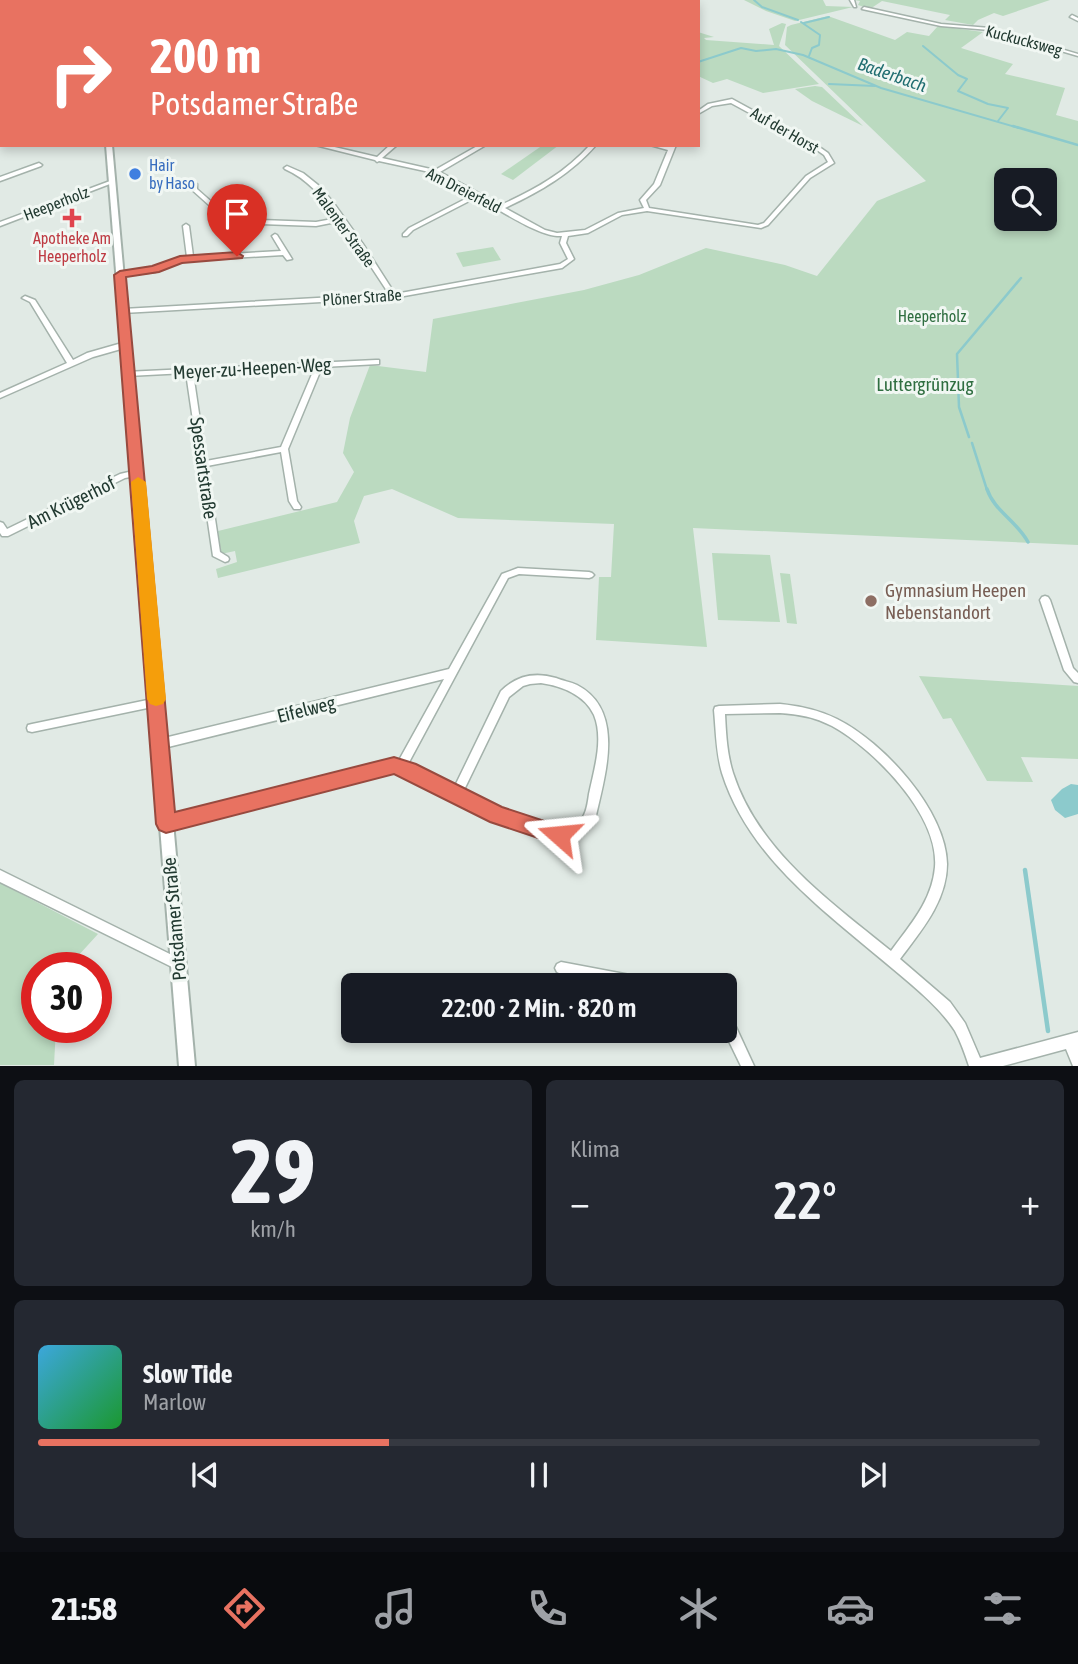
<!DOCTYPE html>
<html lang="de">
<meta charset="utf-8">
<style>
body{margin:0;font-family:"Asap Condensed",sans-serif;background:#242831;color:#f1f3f6;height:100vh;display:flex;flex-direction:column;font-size:26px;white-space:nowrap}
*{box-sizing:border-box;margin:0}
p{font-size:23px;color:#9ea1a6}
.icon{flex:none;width:38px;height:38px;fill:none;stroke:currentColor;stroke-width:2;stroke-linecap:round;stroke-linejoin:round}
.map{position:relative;height:1066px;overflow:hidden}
.details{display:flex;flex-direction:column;gap:14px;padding:14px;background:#0d0f14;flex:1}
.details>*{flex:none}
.banner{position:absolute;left:0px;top:0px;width:700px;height:147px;box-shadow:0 4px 10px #0003;background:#e87261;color:#fff;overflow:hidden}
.controls{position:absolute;left:994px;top:168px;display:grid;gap:14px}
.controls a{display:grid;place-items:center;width:63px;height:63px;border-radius:10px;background:#171b24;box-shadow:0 4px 10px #0003;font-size:35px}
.speed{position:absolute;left:21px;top:952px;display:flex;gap:14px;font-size:35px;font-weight:700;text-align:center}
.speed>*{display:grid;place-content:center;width:91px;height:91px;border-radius:50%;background:#171b24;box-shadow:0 4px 10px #0003;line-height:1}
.speed .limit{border:10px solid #d22;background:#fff;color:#111}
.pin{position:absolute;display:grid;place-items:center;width:60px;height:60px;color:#fff;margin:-72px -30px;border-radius:50% 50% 50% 0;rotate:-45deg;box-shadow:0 0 7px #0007}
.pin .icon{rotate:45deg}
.me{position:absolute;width:77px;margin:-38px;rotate:288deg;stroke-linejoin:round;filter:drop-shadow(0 0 5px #0008)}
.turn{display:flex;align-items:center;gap:24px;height:147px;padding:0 35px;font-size:32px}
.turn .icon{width:91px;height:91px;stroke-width:2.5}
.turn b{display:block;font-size:49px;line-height:60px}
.big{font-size:52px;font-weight:600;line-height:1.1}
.details .widget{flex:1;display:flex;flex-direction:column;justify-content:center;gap:10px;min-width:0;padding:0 24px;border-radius:10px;background:#242831}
.details .dial{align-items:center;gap:0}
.dial b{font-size:91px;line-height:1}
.song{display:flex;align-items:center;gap:21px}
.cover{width:84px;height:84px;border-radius:10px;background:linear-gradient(135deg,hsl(200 70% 55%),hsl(130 70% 35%))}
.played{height:7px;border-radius:4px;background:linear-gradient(90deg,#e87261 35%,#363941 35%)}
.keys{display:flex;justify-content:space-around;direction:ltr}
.heat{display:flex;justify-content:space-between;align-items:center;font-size:38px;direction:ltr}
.details .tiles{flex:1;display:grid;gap:14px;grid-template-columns:1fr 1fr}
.widget:last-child{grid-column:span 2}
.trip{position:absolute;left:341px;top:973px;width:396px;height:70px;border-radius:10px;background:#171b24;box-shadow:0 4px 10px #0003;font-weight:600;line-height:70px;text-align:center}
.menu{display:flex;height:112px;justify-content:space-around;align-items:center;background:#090b0e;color:#9ea1a6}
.menu .icon{width:49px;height:49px}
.menu .active{color:#e87261}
.menu b{font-size:32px;color:#f1f3f6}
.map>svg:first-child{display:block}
</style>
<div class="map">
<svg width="1078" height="1066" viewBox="0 0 1078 1066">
<rect width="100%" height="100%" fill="#e1eae5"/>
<g fill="#bbdac0" fill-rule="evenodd">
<path d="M744 0H823L826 6 853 7 795 21 766 11Z"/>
<path d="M854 0H1050L1003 16 994 13 978 20 973 25 945 20 950 15 882 1 870 9 858 5 860 1Z"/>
<path d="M828 16 895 40 907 32 929 36 938 26 983 32 961 48 1013 64 1005 74 1065 88 1056 115 1078 121V545L693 528 707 647 596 640 599 577H611L614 524 458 518 392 489 364 496 354 521 360 543 218 578 216 569 237 562 235 551 221 554 218 531 337 502 354 472 343 453 350 418 370 365 426 372 433 319 584 290 639 275 706 248 785 265 817 276 877 201 926 181 785 45 787 27 791 25ZM1006 180H1045V219H1006Z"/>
<path d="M782 23 786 24 779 46 819 84 763 93 727 79 713 83 698 76V32L714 37 704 38 706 40 774 45 769 29Z"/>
<path d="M815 86 822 87 863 126 812 101 795 89Z"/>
<path d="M543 145H559L513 180 501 174Z"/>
<path d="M493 247 501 260 463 267 456 253Z"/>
<path d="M712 553 770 555 780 622 718 620Z"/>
<path d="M780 573 790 574 797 624 787 623Z"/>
<path d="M919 676 1078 686V759L1021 757 1033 782 987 781 951 718 943 719Z"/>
<path d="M0 883 98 934 67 968H37V1027H56L54 1065H0Z"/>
</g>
<path fill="#8ccacc" d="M1071 784 1078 785V814L1065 818 1055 810 1051 800 1062 789Z"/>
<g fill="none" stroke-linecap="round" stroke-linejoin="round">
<g stroke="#8ccacc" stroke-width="2">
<path d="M754 0 762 7 798 20"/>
<path d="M801 22 820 35 819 45 812 48 809 56"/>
<path d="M804 23 829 17"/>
<path d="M923 46 958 75 967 79 958 91 988 104 1008 108 998 121"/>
<path d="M698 62 741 48 756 51 776 49 803 55 881 88 1019 128"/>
<path d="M829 84 875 86"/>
</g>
<g stroke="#8ccacc" stroke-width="2.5">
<path d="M1013 126 1078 145"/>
<path d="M969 437 959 407 957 354 1021 278"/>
<path d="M972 443 987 490"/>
</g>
<path stroke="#8ccacc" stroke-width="3.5" d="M987 489C994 511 1017 521 1028 542"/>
<path stroke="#8ccacc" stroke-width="4.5" d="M1025 870 1048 1031"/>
<defs>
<g id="minor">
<path d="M57 0H64L60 2H52Z"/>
<path d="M308 0H314L311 2H304Z"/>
<path d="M421 0H428L424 2H417Z"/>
<path d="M485 0H489L491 2H486Z"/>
<path d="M850 0H854L856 7H854Z"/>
<path d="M864 7 941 24 990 28 1078 54V56L990 30 941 26 862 9Z"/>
<path d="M1072 15 1078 18V21L1070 17Z"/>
<path d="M732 99 818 146 828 153 834 163 810 178 768 225 761 228 647 211 622 215 588 233 568 236 566 243 574 259 562 268 393 298 123 313 120 311 123 309 389 294 341 221 316 226 229 223 191 189 193 184H197V189L231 219 316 222 338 218C323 198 308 179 285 169L284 168 287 166 303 173 318 185 333 202 363 244 395 294 560 264 568 259 560 243 562 236C541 238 496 208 477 197L413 230 407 236H403V234L409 228 473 195 434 173 379 161 377 162 375 160 315 145H326L377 157 390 145H397L382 158 435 170 479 145H486L440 172 501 205C534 190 565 173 590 145H596C571 174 539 192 505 208L545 230 557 233 585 230 618 213 644 208 640 200 654 184 668 150 650 145 670 147V145H676L660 185 646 200 649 208 758 225 764 223 806 176 828 162 824 155 814 148 731 103 712 106 698 114V111L708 104Z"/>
<rect x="0" y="139" width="2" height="4"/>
<path d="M39 163 42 165 41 166 0 181V177Z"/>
<path d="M110 181 115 182 0 226V222Z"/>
<path d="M186 224 189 226 193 256 281 251 272 236 275 234 277 235 292 259 287 260 283 255 181 261 155 272 118 276V274L154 268 178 258 187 257 183 226Z"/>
<path d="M25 296 35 300 73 360 87 353 122 343H125L129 345 128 347 93 357 0 398V393L67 363 30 302 22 298Z"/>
<path d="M376 360H379V364L322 367 288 449 297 501 301 507 300 509H294L289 501 281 452 207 466 220 552 228 557 229 559 228 561 225 562 213 556 186 373 128 376H125V372ZM315 367 281 447 206 461 193 373Z"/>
<path d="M137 470 140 471 141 473 140 475 125 478 8 536H2L0 533V522L3 523 7 529 120 474Z"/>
<path d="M518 568 589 572 592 573 594 575 592 577 589 578 519 574 508 578 407 766 454 788 501 691C517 675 536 672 556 678 563 681 571 682 577 685 627 711 604 778 595 820 591 826 581 835 573 837 540 846 487 816 457 800H452L451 797 409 776 394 771 166 829 162 828 160 824 162 820 166 819 394 761 398 762 444 679 160 749 156 747 155 744 156 741 160 739 449 669 502 574ZM541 683C562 686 585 695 594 715 604 739 594 770 589 794 588 801 587 809 584 815 582 820 574 826 568 827 536 833 492 807 463 792L509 697 523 686 530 684Z"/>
<path d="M1045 596 1048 597 1050 600 1073 668 1078 673V683L1074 682 1064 670 1040 600 1042 597Z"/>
<path d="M157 698 161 699 162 702 161 705 157 706 32 732 28 731 27 728 28 725 32 724Z"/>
<path d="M780 704C800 706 819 710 837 719 883 742 946 810 947 864 947 901 921 931 900 959L950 1002 965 1023 980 1058 1078 1032V1066H1073L1066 1049 1003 1066H969C965 1054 961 1042 955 1031 938 1004 900 975 875 954 814 903 747 852 722 773 716 753 716 731 714 710L715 707 719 706ZM780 713C798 714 815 717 832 726 874 749 939 815 935 867 932 901 910 925 891 951 831 902 758 851 733 773 727 754 726 734 725 714Z"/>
<path d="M0 870 182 960 184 964 182 968 178 970 174 968 0 882Z"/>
<path d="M561 962 651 979 655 981 657 985H619L561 974 557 972 555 968 557 964Z"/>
<path d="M724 1011 729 1012 754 1066H741L724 1031Z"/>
</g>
<g id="tertiary">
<path d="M7 0H13L14 2H9Z"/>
<path d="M106 145H112L195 1066H179Z"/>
</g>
</defs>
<use href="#minor" stroke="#a4b2ab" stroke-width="3"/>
<use href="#tertiary" stroke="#a4b2ab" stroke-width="4"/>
<use href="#minor" fill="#fff" fill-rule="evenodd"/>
<use href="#tertiary" fill="#fff" fill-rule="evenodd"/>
</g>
<path fill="#e87261" stroke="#974a3f" stroke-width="2" d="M237 252 243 256 242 258 182 263 159 272 126 277 175 812 394 757 416 764 502 807 566 828 569 835 566 842 559 845 490 822 394 774 166 833 159 830 156 824 114 275 120 271 152 266 180 256Z"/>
<path fill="#f59e0b" d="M138 477 146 482 166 699 163 704 156 706 150 704 147 699 131 482Z"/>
<circle fill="#3f7fe0" stroke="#f1f7f3" stroke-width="2.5" cx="135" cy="174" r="7"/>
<path fill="#e0444e" stroke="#f1f7f3" stroke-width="2.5" d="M68.5 207.5h7v7h7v7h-7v7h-7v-7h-7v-7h7z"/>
<circle fill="#8d6e63" stroke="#f1f7f3" stroke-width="2.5" cx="871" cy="601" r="7"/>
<g text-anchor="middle" stroke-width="6" stroke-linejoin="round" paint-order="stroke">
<g font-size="16" fill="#223a31" stroke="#f1f7f3">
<text transform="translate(1024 40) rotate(15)" y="6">Kuckucksweg</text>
<text transform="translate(785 130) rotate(30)" y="6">Auf der Horst</text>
<text transform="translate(464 190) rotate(27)" y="6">Am Dreierfeld</text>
<text transform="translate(56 203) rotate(-21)" y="6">Heeperholz</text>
<text transform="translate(344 227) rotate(54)" y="6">Malenter Straße</text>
<text transform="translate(362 297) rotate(-4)" y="6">Plöner Straße</text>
</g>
<g font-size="16" fill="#366cbe" stroke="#f1f7f3" text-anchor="start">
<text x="149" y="171">Hair<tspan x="149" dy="18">by Haso</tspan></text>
</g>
<g font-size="16" fill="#be3a42" stroke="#f1f7f3">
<text x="72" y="244">Apotheke Am<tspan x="72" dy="18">Heeperholz</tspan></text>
</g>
<g font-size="16" fill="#2f6e40" stroke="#f1f7f3">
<text x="932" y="322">Heeperholz</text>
</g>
<g font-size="18" font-style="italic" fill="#216e71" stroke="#f1f7f3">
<text transform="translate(892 75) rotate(19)" y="6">Baderbach</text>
</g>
<g font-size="19" fill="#223a31" stroke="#f1f7f3">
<text transform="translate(252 368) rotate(-3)" y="7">Meyer-zu-Heepen-Weg</text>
<text transform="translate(204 468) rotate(82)" y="7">Spessartstraße</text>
<text transform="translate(71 502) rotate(-26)" y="7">Am Krügerhof</text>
<text transform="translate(306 709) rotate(-14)" y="7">Eifelweg</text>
<text transform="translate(174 919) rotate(-95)" y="7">Potsdamer Straße</text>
</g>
<g font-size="19" fill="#2f6e40" stroke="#f1f7f3">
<text x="925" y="391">Luttergrünzug</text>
</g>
<g font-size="19" fill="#785e54" stroke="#f1f7f3" text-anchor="start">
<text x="885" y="597">Gymnasium Heepen<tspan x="885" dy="22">Nebenstandort</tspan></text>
</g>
</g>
</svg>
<div class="controls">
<a><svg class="icon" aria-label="search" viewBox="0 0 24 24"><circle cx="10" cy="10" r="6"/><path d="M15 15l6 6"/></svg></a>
</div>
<div class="speed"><div class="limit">30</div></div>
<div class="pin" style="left:237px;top:256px;background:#d93025"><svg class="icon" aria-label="arrive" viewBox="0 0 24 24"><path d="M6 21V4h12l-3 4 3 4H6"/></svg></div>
<svg class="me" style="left:559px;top:835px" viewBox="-20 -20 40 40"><path d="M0-17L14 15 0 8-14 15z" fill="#e87261" stroke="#fff" stroke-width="4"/></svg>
<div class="trip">22:00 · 2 Min. · 820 m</div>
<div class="banner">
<div class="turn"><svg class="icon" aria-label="right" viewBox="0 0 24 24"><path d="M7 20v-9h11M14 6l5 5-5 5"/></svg><div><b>200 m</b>Potsdamer Straße</div></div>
</div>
</div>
<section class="details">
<div class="tiles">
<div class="widget dial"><b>29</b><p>km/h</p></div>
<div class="widget"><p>Klima</p>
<div class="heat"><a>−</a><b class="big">22°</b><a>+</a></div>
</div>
<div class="widget">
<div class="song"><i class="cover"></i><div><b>Slow Tide</b><p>Marlow</p></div></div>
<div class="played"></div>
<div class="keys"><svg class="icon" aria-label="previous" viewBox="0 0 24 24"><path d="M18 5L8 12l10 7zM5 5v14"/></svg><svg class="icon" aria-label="pause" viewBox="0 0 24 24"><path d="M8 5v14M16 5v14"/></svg><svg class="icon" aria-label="next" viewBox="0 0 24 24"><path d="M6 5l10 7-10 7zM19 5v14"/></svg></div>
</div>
</div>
</section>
<nav class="menu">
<b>21:58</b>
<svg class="icon active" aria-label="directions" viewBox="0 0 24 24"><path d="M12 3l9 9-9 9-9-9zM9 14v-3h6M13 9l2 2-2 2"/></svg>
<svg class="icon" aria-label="music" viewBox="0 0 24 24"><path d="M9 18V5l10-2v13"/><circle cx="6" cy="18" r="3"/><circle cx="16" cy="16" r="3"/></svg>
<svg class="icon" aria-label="phone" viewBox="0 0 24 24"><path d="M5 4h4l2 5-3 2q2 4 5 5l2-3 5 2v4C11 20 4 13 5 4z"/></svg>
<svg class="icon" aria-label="climate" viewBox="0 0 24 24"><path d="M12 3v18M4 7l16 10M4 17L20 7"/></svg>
<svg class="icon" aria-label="car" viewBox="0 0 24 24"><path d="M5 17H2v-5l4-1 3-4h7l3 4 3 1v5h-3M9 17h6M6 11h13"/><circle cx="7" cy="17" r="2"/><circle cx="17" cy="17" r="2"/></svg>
<svg class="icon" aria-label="filters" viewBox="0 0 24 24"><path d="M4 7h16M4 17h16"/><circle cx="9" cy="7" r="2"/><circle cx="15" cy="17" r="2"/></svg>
</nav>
